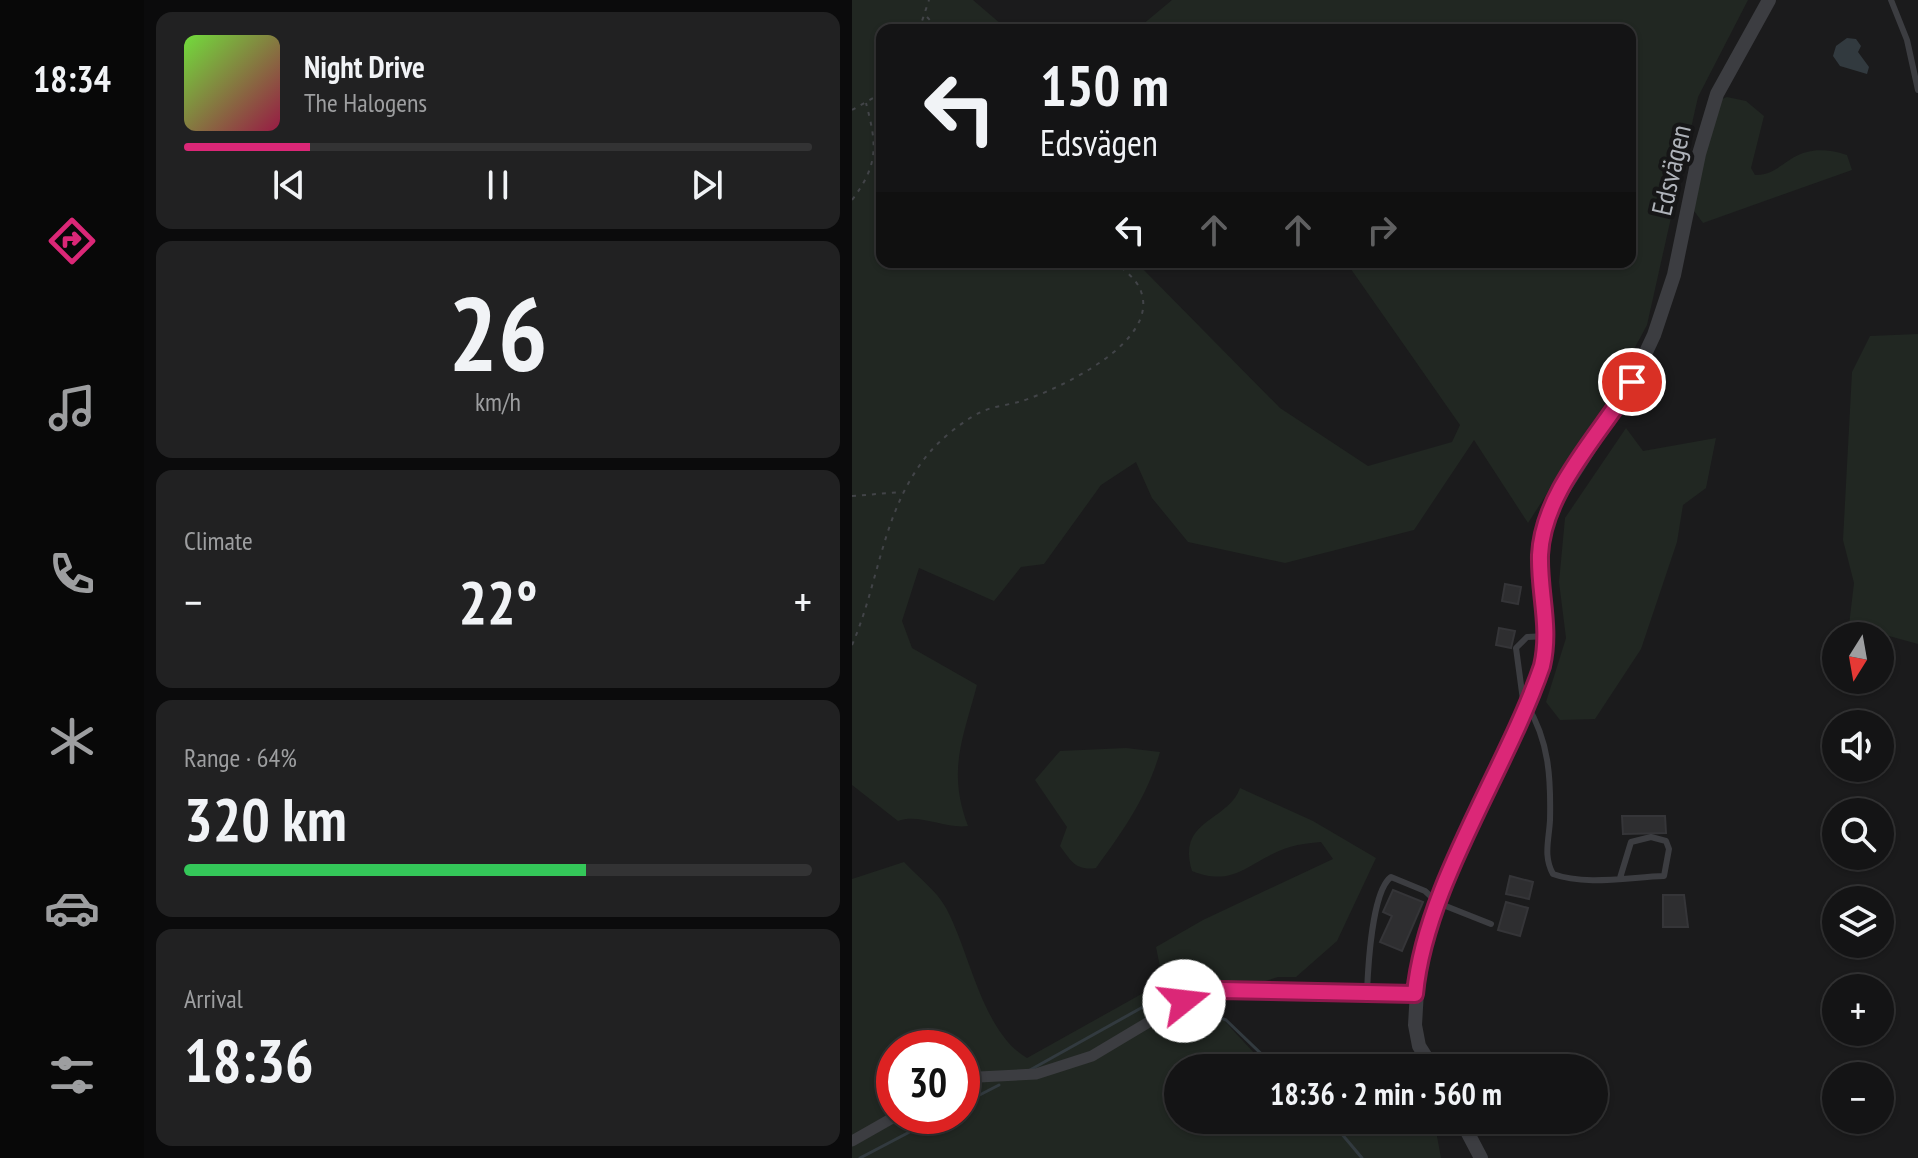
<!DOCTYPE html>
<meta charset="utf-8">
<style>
body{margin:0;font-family:"PT Sans Narrow",sans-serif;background:#212122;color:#f1f3f6;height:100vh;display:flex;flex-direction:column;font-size:30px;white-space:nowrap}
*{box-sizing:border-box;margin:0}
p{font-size:26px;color:#9d9ea0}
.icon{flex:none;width:44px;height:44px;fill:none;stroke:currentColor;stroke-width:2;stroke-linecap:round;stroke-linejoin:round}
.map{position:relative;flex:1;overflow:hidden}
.drawer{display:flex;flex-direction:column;gap:12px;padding:12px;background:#0b0b0c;width:708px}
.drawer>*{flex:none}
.guide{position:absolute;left:24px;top:24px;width:760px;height:244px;border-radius:16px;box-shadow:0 2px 6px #0004,0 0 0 2px #333334;background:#141415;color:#f1f3f6;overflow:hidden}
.needle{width:52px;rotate:191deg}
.fabs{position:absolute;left:970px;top:622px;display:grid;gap:16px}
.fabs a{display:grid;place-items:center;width:72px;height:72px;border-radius:50%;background:#141415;box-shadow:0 2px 6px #0004,0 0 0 2px #333334;font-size:40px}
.speed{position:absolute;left:24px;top:1030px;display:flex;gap:16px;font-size:40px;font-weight:700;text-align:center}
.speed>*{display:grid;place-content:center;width:104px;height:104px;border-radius:50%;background:#141415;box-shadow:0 2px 6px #0004,0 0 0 2px #333334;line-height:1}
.speed .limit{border:12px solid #d22;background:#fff;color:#111}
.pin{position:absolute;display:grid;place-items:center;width:68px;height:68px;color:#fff;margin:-34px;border:4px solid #fff;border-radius:50%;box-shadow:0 2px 8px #0007}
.me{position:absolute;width:88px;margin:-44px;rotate:74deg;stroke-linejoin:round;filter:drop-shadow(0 0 6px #0008)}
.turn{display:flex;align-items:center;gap:28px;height:168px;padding:0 32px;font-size:36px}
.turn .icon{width:104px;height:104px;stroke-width:2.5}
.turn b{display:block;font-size:56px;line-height:68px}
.lanes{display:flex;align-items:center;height:76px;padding:0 32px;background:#0003;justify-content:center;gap:40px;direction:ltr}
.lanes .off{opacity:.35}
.big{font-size:60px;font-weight:800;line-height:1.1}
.drawer .widget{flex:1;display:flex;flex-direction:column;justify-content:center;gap:12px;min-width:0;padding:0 28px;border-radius:16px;background:#212122}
.drawer .dial{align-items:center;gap:0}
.dial b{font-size:104px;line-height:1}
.song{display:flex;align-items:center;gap:24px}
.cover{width:96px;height:96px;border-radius:12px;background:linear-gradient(135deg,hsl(100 70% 55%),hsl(340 70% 35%))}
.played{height:8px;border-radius:4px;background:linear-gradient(90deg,#db2777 20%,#333334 20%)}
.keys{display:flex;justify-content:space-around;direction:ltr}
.heat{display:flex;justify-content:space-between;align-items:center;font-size:44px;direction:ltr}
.charge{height:12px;border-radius:6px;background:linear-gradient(90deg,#34c759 64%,#333334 0)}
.trip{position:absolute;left:312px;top:1054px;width:444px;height:80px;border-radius:40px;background:#141415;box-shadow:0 2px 6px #0004,0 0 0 2px #333334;font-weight:800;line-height:80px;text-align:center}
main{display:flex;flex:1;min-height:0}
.dock{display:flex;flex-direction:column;width:144px;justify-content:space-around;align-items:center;background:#080808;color:#9d9ea0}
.dock .icon{width:56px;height:56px}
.dock .active{color:#db2777}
.dock b{font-size:36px;color:#f1f3f6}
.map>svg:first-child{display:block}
</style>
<main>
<nav class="dock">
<b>18:34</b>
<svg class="icon active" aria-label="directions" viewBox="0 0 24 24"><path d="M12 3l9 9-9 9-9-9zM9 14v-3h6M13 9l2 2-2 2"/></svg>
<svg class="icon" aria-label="music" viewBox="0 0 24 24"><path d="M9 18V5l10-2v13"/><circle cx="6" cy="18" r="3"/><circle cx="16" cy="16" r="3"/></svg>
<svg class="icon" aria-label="phone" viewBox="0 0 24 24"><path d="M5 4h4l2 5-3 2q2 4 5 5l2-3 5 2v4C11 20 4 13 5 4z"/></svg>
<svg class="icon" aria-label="climate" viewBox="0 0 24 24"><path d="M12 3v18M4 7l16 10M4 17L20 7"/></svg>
<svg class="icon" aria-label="car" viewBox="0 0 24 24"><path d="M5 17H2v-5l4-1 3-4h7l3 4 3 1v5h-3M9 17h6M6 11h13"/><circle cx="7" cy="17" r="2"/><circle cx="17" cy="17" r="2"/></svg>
<svg class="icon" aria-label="filters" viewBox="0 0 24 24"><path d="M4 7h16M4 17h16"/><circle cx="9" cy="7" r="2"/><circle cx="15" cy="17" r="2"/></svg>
</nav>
<section class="drawer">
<div class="widget">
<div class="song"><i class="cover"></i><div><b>Night Drive</b><p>The Halogens</p></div></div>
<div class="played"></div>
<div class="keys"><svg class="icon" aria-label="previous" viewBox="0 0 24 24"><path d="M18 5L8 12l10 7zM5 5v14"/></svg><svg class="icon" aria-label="pause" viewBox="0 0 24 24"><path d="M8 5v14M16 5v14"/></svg><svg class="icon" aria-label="next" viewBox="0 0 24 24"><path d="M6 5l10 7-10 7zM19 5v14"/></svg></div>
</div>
<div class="widget dial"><b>26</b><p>km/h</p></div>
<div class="widget"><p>Climate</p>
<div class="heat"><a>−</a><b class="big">22°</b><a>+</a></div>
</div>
<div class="widget"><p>Range · 64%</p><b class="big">320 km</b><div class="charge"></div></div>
<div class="widget"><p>Arrival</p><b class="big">18:36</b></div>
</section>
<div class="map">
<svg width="1066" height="1158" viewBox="0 0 1066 1158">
<rect width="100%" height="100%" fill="#1b1b1c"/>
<g fill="#212722" fill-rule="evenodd">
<path d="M0 0H121L156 30H30V262H284L428 408 516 466 600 442 608 425 494 262H778V30H284L320 0H896L846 97 795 325 751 407 676 523 622 440 562 530 433 563 336 542 300 498 284 462 249 485 192 564 169 567 142 601 67 568 50 621 60 648 125 685C111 739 95 770 116 826 93 829 67 813 46 821L0 785Z"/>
<path d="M875 97 894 101 912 116 899 168 903 175C933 177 939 137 995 155L1000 170 851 223 842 211 851 157 867 100Z"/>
<path d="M1066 334V644L997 625 1002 583 991 540 1000 372 1018 336Z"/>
<path d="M774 428 791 451 864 438 854 488 831 505 825 542 789 649 743 719 708 720 694 702 714 638 707 582 713 518Z"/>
<path d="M274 748 308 752C295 797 271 831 244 868 224 871 219 861 208 846L215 827 183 780 208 751Z"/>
<path d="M388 788 461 821 524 858 485 941 444 977H426L353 1000 416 1068H326V1120H468L475 1127 489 1120H582L589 1158H0V879L52 862C65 876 85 891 94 908 118 952 130 1032 175 1058L311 982 304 947 351 920 481 859 469 842C459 843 448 844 438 847 398 859 384 889 340 871 324 819 376 822 388 788ZM42 1048H110V1116H42Z"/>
</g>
<path fill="#323a3f" d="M995 38 1004 39 1009 46 1006 52 1017 67 1015 74 988 66 981 56 984 46Z"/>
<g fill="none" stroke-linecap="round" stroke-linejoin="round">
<g stroke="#323a3f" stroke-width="3">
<path d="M332 1004 374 1020 424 1068"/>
<path d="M178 1070 307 998 327 1001"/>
<path d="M110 1104 147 1085"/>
<path d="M478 1120 510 1158"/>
<path d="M8 1158 88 1116"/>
</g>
</g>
<g fill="#2e2e30" stroke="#353538" stroke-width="2">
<path d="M653 584 669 587 666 604 650 601Z"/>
<path d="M647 628 663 631 659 648 644 645Z"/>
<path d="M770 816H813L814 833 771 834Z"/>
<path d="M658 876 681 882 677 899 654 894Z"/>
<path d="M541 890 571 902 550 951 528 942 540 916 531 912Z"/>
<path d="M811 895H832L836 927H811Z"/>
<path d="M654 902 676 908 668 936 646 930Z"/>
</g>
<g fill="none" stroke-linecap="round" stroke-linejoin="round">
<g stroke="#424448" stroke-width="2" stroke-dasharray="4 6" stroke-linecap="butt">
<path d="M75 17 87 30"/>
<path d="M67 30 77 0"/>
<path d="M0 110 30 93"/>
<path d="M0 200C27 164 25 145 14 103"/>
<path d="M0 496 50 492"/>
<path d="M0 645C27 583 30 513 73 458 85 442 110 421 129 412 141 406 157 405 170 401 207 389 311 341 288 289 284 279 272 270 264 262"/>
</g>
<g stroke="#3c3d41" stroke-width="6">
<path d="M1039 0 1055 40 1066 90"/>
<path d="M671 700 664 648 675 637 695 636"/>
<path d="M675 705C697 741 699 778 698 820 697 840 691 856 701 874 733 886 778 877 812 876L817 849 814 841 799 837 779 842 768 878"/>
<path d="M515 992C516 968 520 891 539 877L573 891 586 903 639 924"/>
</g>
<g stroke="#3c3d41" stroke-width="11">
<path d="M110 1084 127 1077 184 1074 240 1056 332 1001 354 993 563 994"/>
<path d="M0 1141 44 1116"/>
</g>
<g stroke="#3c3d41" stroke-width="14">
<path d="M581 1068 567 1046 563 1025 567 956 586 903 690 666 695 628 688 558 695 515 780 382 802 335 822 275 847 154 865 94 917 0"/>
<path d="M609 1120 629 1158"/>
</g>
</g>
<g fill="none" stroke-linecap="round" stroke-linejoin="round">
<defs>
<path id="route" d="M332 1001 368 990 563 994C573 886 654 771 690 666 699 627 687 594 688 555 691 491 748 435 780 382"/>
</defs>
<use href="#route" stroke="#8e194d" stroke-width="20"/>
<use href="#route" stroke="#db2777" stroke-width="14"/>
</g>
<g text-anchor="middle" stroke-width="8" stroke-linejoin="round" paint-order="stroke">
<g font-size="28" fill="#afb3ba" stroke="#161617">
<text transform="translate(819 170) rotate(-77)" y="10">Edsvägen</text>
</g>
</g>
</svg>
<div class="fabs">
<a><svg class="needle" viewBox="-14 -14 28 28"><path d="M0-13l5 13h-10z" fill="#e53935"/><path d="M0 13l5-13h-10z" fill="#9d9ea0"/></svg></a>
<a><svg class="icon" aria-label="sound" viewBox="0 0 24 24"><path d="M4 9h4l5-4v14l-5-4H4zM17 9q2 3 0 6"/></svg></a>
<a><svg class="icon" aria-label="search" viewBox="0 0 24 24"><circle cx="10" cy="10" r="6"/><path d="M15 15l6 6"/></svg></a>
<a><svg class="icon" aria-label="layers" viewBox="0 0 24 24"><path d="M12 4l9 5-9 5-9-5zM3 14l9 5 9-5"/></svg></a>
<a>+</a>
<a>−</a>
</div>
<div class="speed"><div class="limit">30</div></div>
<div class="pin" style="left:780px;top:382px;background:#d93025"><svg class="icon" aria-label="arrive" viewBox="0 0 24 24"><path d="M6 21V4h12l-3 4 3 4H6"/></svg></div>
<svg class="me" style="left:332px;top:1001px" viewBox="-20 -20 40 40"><circle r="19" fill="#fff"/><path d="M0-13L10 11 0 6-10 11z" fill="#db2777"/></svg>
<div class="trip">18:36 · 2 min · 560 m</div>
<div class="guide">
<div class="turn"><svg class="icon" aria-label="left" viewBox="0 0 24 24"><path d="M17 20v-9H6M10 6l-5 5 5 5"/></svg><div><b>150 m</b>Edsvägen</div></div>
<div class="lanes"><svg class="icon" aria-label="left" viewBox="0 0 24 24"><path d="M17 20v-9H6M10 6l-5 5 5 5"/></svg><svg class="icon off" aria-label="ahead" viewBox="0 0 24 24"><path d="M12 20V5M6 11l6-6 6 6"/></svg><svg class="icon off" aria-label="ahead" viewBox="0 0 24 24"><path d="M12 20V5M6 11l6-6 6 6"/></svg><svg class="icon off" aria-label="right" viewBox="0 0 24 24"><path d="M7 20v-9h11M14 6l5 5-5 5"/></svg></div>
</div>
</div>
</main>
